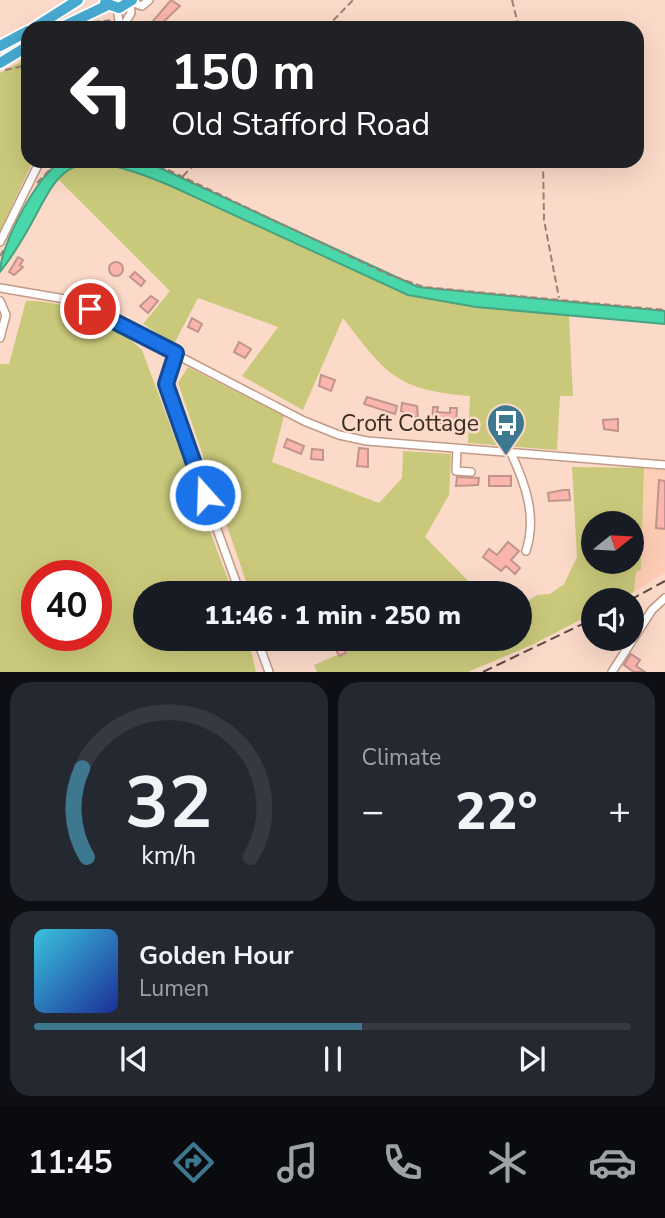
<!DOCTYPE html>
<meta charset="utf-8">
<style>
body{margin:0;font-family:"Nunito Sans",sans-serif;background:#242831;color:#f1f3f6;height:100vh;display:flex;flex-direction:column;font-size:26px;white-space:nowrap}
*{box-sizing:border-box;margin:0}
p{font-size:23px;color:#9ea1a6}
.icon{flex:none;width:38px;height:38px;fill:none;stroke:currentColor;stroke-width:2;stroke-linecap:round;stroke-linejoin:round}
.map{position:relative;height:672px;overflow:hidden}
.sheet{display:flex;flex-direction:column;gap:10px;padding:10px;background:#0d0f14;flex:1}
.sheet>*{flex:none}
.guide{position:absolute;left:21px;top:21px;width:623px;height:147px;border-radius:21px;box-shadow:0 7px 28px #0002;background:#202124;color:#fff;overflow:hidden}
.needle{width:46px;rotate:72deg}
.tools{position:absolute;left:581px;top:511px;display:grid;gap:14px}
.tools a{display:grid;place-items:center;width:63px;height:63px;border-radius:50%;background:#171b24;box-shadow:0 7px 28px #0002;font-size:35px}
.speed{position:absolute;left:21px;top:560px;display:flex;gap:14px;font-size:35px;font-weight:700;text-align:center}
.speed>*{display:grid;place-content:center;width:91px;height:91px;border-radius:50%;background:#171b24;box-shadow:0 7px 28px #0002;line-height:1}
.speed .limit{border:10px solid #d22;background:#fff;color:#111}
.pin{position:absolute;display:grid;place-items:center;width:60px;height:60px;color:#fff;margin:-30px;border:4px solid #fff;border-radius:50%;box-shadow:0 2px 7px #0007}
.me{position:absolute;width:77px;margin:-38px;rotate:340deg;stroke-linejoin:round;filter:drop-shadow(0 0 5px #0008)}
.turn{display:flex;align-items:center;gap:24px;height:147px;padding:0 35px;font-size:32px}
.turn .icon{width:91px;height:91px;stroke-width:2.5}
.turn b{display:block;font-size:49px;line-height:60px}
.big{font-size:52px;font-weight:800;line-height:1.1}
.sheet .widget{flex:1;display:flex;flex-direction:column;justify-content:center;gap:10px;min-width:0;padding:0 24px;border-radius:21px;background:#242831}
.sheet .dial{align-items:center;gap:0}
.dial svg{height:182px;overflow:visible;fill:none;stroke:#363941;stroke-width:7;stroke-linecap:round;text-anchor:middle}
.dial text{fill:#f1f3f6;stroke:none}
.song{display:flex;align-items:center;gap:21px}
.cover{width:84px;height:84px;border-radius:10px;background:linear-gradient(135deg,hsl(190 70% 55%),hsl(230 70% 35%))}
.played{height:7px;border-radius:4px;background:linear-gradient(90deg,#3d7890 55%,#363941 55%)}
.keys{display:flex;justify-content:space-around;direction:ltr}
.heat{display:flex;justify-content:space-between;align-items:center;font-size:38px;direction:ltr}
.sheet .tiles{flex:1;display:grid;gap:10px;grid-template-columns:1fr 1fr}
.widget:last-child{grid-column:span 2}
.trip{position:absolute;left:133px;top:581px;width:399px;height:70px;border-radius:35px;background:#171b24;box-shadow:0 7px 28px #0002;font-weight:800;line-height:70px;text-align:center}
.tabs{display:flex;height:112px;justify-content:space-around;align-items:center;background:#090b0e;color:#9ea1a6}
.tabs .icon{width:49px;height:49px}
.tabs .selected{color:#3d7890}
.tabs b{font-size:32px;color:#f1f3f6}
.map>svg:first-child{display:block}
</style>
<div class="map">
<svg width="665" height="672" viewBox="0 0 665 672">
<rect width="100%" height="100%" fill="#fcdac9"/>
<path fill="#fecdb5" d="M644 468 665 469V573L634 592 636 572 641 570Z"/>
<g fill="#cac97b" fill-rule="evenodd">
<path d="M28 58V161H33L0 232V73Z"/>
<path d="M86 163 122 166 140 172 408 295 476 307 569 316 573 396H560L557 450 468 443 470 396C396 390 386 374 343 318L303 410 242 376 278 327 198 298 174 344 143 324 170 291 58 179 71 168Z"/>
<path d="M26 301C68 300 112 320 142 350L233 593H145V639H248L256 672H0V364H9ZM37 576H96V635H37Z"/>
<path d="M188 367 284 416 272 462 379 503 402 478 403 451 451 454 449 495 425 537 480 593H250L178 383Z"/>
<path d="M572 467 644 468 641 570 636 572 634 592 617 600H593V613L534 644 468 672H317L314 665 374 639H520V606L537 595 550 594 564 584 577 557ZM593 523H632V562H593Z"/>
</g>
<path fill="#4ad7a9" stroke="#46a481" stroke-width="2" d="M62 161H145L418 287 665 311V324L476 307 408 295 171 186C38 129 65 190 0 272 0 246 38 173 62 161Z"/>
<g fill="#fab5ac" stroke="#c1948e" stroke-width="2">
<path d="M171 0 180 6 157 28H147Z"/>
<path d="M18 257 23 260 20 265 23 267 14 275 9 272Z"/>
<circle cx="116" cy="269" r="7"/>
<path d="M135 272 145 281 141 286 130 277Z"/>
<path d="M151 296 158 301 148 313 140 306Z"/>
<path d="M192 318 202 324 198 332 188 327Z"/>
<path d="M239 342 251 349 245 358 234 352Z"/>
<path d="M321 375 335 380 331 391 319 386Z"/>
<path d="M367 397 397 406 395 414 364 404Z"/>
<path d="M402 403 417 406 418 418 401 411Z"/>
<path d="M433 407H438L437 412 450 413V408H457L456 423H432Z"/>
<path d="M618 419V431L604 429 603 420Z"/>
<path d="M287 439 304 446 301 454 284 447Z"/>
<path d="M359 448 368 449V467L357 466Z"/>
<path d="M312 449 323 450V460L311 459Z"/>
<rect x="489" y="476" width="22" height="10"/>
<path d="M457 477 479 478 478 485 456 486Z"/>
<path d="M659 480 665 481V529L656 528Z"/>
<path d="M563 490H569L570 500 549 501 548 493Z"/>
<path d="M508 542 519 551 511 560 520 568 515 574 506 566 501 571 483 557 489 549 497 555Z"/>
<path d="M331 639H340L346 653 339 656Z"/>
<path d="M631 654 640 660 636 666 645 672H634L624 665Z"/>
</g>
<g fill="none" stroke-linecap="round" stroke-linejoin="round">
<defs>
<g id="minor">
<path d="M131 2 142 6 149 0"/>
<path d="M117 8 120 28"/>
<path d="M122 28 131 13 130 3"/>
<path d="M0 242 40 161"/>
<path d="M0 288 71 300 304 421 339 435 367 441 665 465"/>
<path d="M0 301 6 315 0 338"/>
<path d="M176 353 167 374 169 396 240 593"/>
<path d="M457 449 456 471 471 472"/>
<path d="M511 453C526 485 537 517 526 551"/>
<path d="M257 639 269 672"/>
<path d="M612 672 652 610 665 598"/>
</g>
<g id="highway">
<path d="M105 3 119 8 132 0"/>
<path d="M34 28 78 0"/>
<path d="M60 28 108 5"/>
<path d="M0 46 28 31"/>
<path d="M0 63 28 46"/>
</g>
</defs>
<use href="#minor" stroke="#c29a87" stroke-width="10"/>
<use href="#highway" stroke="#fff" stroke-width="14"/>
<g stroke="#9a8174" stroke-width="2" stroke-dasharray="7 3.5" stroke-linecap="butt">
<path d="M512 0 519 28"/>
<path d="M93 22 112 20"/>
<path d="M326 28 353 0"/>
<path d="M5 70 28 65"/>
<path d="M149 161 387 274 424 287 665 310"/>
<path d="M543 161 544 220 559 298"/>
<path d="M183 176 198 161"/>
<path d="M37 183 58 161"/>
<path d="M0 256 5 248"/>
</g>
<use href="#minor" stroke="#fff" stroke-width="7"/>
<use href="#highway" stroke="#48aad1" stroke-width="10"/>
<g stroke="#5d4a41" stroke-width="2" stroke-dasharray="10 5" stroke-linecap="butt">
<path d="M630 600 665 581"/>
<path d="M483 672 593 619"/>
</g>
</g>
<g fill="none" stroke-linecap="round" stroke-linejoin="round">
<defs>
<path id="route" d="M90 309 176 353 166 384 205 495"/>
</defs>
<use href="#route" stroke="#114b97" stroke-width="18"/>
<use href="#route" stroke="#1a73e8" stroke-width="12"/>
</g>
<defs>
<symbol id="bus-pin" viewBox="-11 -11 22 30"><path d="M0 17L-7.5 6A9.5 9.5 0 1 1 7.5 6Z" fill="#3d7890" stroke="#fcdac9"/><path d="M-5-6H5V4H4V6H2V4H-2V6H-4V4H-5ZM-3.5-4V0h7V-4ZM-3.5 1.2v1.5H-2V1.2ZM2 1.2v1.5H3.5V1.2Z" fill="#fff"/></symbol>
</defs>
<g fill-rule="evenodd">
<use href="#bus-pin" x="484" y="401" width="44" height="60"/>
</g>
<g text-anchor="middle" stroke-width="5" stroke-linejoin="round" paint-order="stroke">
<g font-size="23" fill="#3c2c24" stroke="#fcdac9" text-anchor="end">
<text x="479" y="431">Croft Cottage</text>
</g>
</g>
</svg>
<div class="tools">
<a><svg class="needle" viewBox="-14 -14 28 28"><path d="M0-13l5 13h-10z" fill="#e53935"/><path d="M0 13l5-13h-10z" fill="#9ea1a6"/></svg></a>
<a><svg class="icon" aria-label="sound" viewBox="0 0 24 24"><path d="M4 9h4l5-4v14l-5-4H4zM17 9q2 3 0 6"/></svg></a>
</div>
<div class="speed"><div class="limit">40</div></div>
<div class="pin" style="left:90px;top:309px;background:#d93025"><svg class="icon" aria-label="arrive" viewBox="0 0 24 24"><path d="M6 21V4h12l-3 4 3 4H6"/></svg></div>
<svg class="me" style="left:205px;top:495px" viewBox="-20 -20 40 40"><circle r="17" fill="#1a73e8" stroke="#fff" stroke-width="3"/><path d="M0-11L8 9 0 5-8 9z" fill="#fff"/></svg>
<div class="trip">11:46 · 1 min · 250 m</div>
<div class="guide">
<div class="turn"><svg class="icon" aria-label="left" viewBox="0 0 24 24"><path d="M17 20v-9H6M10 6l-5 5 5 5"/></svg><div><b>150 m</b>Old Stafford Road</div></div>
</div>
</div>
<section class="sheet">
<div class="tiles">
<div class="widget dial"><svg viewBox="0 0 100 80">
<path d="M14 69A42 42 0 1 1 86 69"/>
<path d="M14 69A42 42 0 0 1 12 30" stroke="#3d7890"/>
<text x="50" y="56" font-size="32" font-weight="700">32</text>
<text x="50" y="72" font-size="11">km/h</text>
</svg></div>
<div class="widget"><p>Climate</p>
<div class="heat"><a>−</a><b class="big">22°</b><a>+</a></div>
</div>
<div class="widget">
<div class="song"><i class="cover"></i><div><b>Golden Hour</b><p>Lumen</p></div></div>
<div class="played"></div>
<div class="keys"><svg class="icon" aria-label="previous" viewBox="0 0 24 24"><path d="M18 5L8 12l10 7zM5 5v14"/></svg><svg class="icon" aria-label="pause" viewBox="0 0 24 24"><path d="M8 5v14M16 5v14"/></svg><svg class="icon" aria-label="next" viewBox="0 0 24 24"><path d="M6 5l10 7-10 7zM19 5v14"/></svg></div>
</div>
</div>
</section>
<nav class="tabs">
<b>11:45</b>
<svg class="icon selected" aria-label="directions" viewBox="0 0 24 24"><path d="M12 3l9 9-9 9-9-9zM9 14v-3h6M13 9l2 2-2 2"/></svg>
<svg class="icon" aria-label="music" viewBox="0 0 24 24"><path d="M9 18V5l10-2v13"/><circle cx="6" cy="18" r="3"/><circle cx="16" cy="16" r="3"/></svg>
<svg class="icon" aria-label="phone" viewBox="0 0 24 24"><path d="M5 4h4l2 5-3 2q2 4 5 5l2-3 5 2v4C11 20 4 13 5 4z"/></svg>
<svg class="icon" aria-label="climate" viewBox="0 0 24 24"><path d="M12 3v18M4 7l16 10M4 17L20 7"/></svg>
<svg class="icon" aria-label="car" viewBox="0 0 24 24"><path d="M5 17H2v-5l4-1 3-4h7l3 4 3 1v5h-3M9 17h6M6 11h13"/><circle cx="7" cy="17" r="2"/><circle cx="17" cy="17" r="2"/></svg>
</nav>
